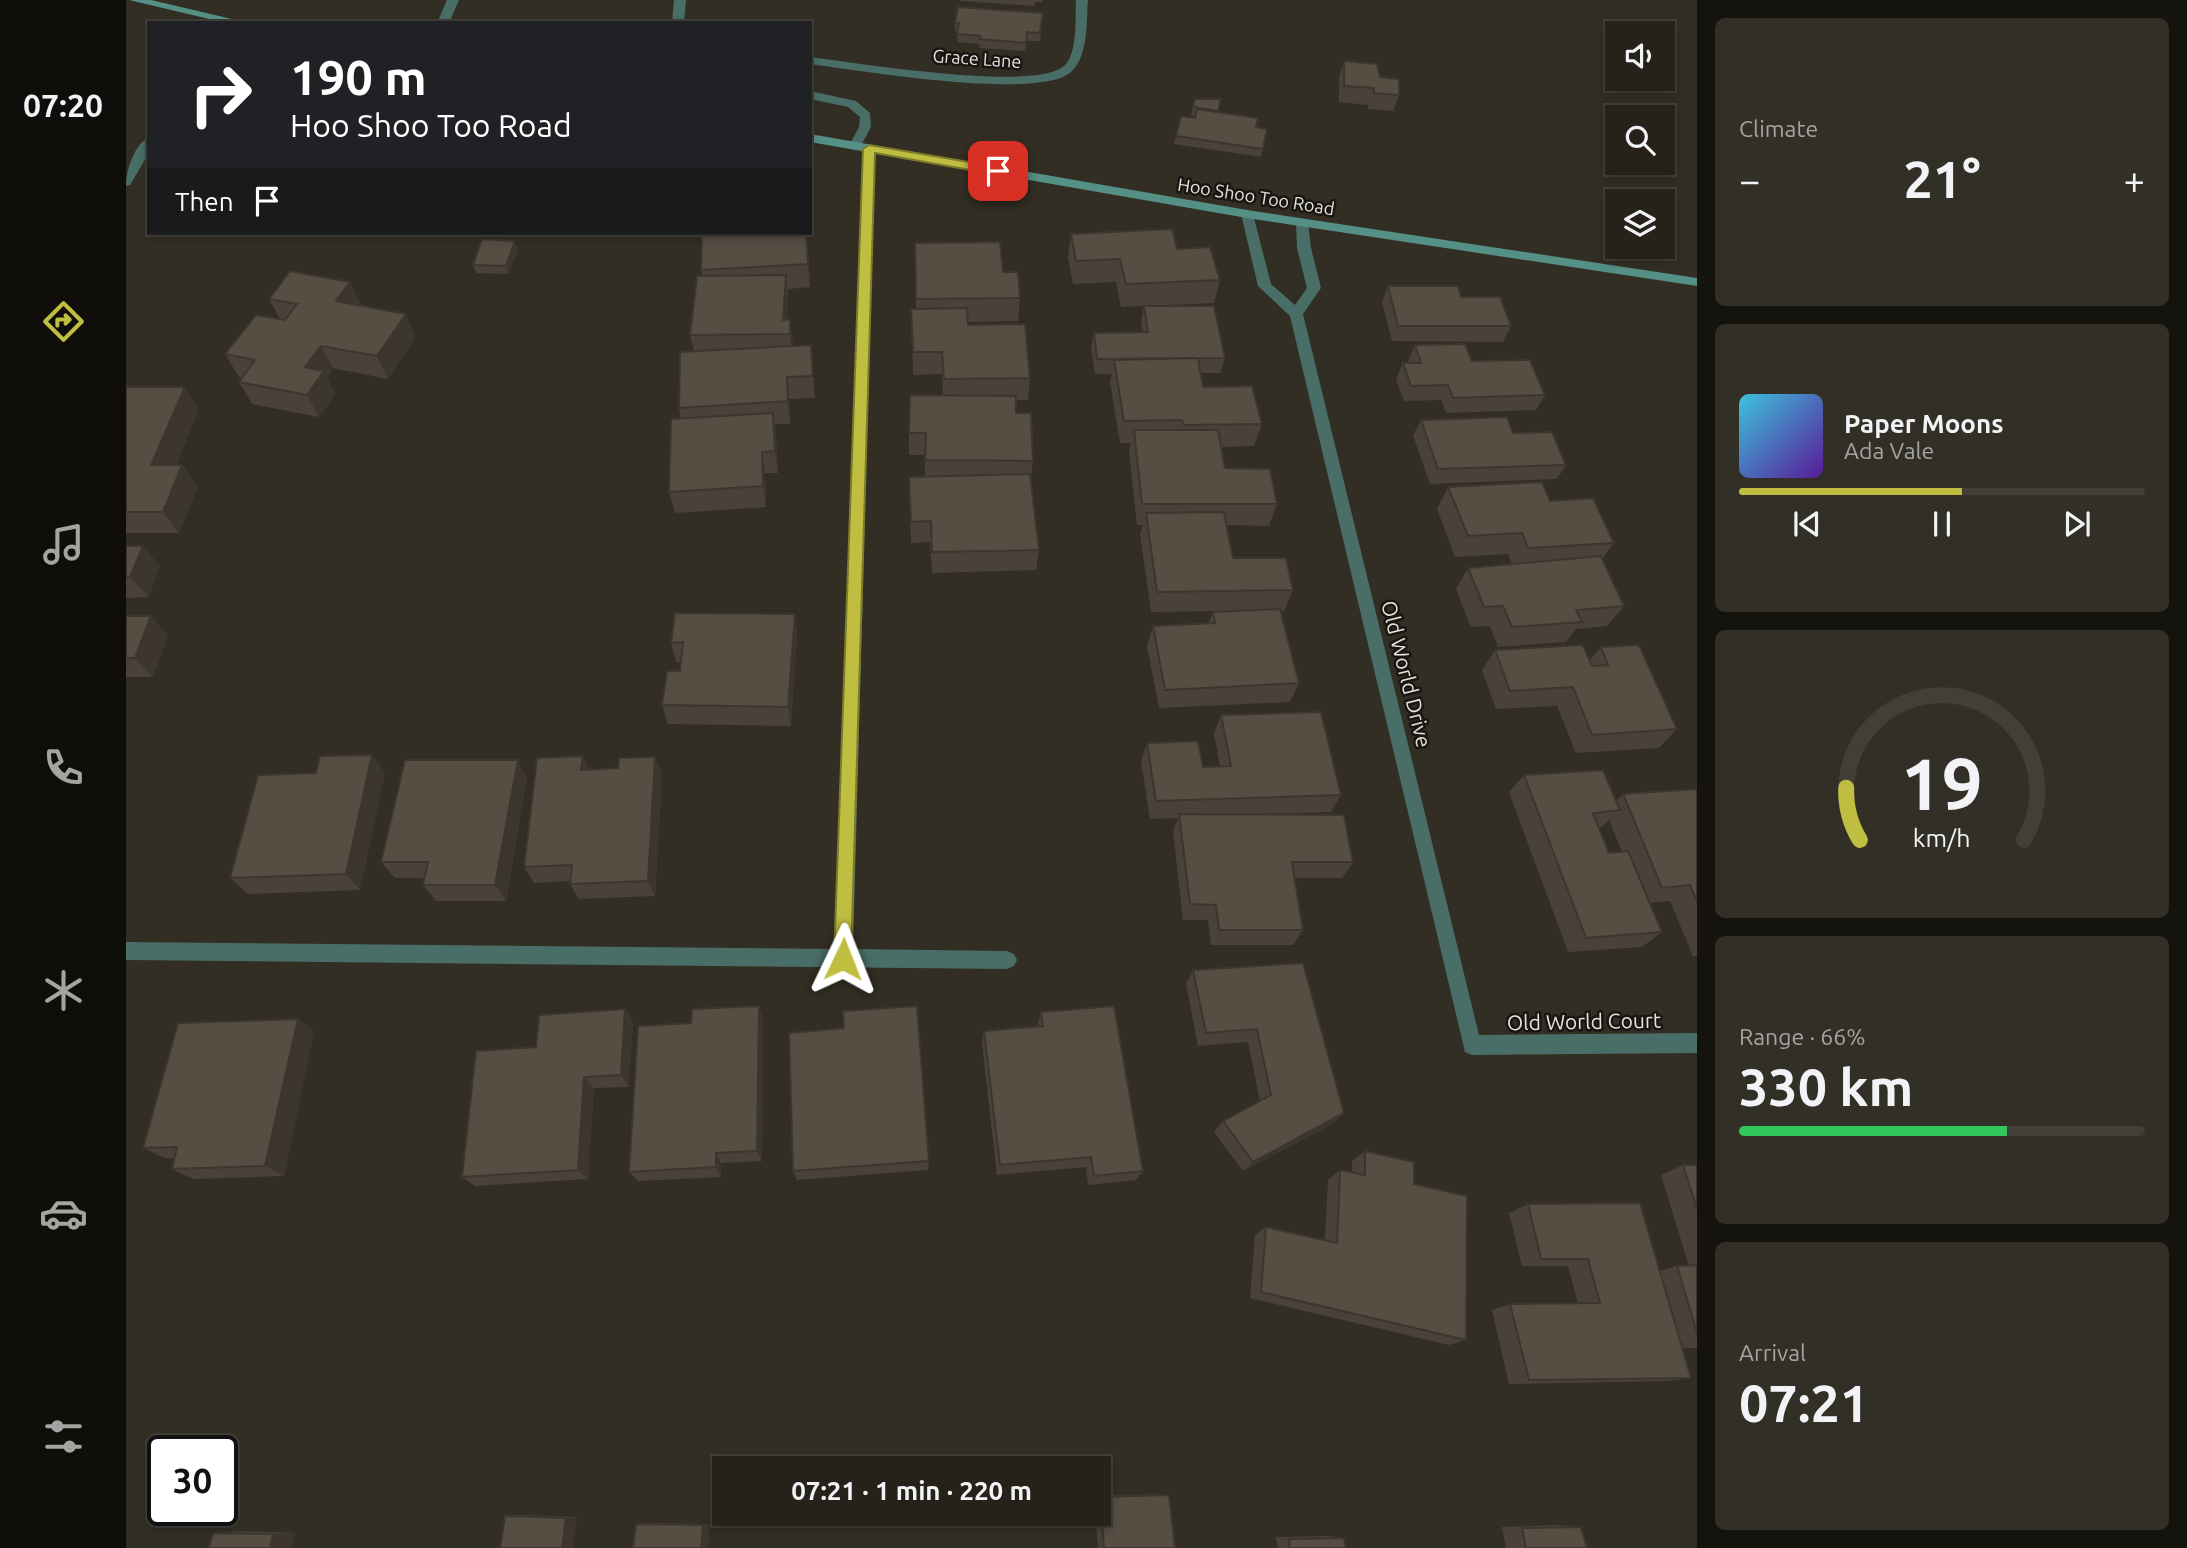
<!DOCTYPE html>
<meta charset="utf-8">
<style>
body{margin:0;font-family:Ubuntu,sans-serif;background:#322f27;color:#f1f3f6;height:100vh;display:flex;flex-direction:column;font-size:26px;white-space:nowrap}
*{box-sizing:border-box;margin:0}
p{font-size:23px;color:#a4a4a2}
.icon{flex:none;width:38px;height:38px;fill:none;stroke:currentColor;stroke-width:2;stroke-linecap:round;stroke-linejoin:round}
.map{position:relative;flex:1;overflow:hidden}
.side{display:flex;flex-direction:column;gap:18px;padding:18px;background:#15130e;width:490px}
.side>*{flex:none}
.banner{position:absolute;left:21px;top:21px;width:665px;height:214px;border-radius:0px;box-shadow:0 4px 10px #0003,0 0 0 2px #423f39;background:#202124;color:#fff;overflow:hidden}
.tools{position:absolute;left:1479px;top:21px;display:grid;gap:14px}
.tools a{display:grid;place-items:center;width:70px;height:70px;border-radius:0px;background:#26221a;box-shadow:0 4px 10px #0003,0 0 0 2px #423f39;font-size:35px}
.speed{position:absolute;left:21px;top:1435px;display:flex;gap:14px;font-size:35px;font-weight:700;text-align:center}
.speed>*{display:grid;place-content:center;width:91px;height:91px;border-radius:50%;background:#26221a;box-shadow:0 4px 10px #0003,0 0 0 2px #423f39;line-height:1}
.speed .limit{border:4px solid #111;border-radius:10px;background:#fff;color:#111}
.pin{position:absolute;display:grid;place-items:center;width:60px;height:60px;color:#fff;margin:-30px;border-radius:14px;box-shadow:0 4px 10px #0006}
.me{position:absolute;width:77px;margin:-38px;rotate:2deg;stroke-linejoin:round;filter:drop-shadow(0 0 5px #0008)}
.turn{display:flex;align-items:center;gap:24px;height:147px;padding:0 28px;font-size:32px}
.turn .icon{width:91px;height:91px;stroke-width:2.5}
.turn b{display:block;font-size:49px;line-height:60px}
.then{display:flex;align-items:center;height:66px;padding:0 28px;background:#0003;gap:14px;font-size:26px}
.big{font-size:52px;font-weight:700;line-height:1.1}
.side .card{flex:1;display:flex;flex-direction:column;justify-content:center;gap:10px;min-width:0;padding:0 24px;border-radius:10px;background:#322f27}
.side .dial{align-items:center;gap:0}
.dial svg{height:182px;overflow:visible;fill:none;stroke:#423f39;stroke-width:7;stroke-linecap:round;text-anchor:middle}
.dial text{fill:#f1f3f6;stroke:none}
.song{display:flex;align-items:center;gap:21px}
.cover{width:84px;height:84px;border-radius:10px;background:linear-gradient(135deg,hsl(190 70% 55%),hsl(270 70% 35%))}
.played{height:7px;border-radius:4px;background:linear-gradient(90deg,#c0be41 55%,#423f39 55%)}
.keys{display:flex;justify-content:space-around;direction:ltr}
.heat{display:flex;justify-content:space-between;align-items:center;font-size:38px;direction:ltr}
.charge{height:10px;border-radius:5px;background:linear-gradient(90deg,#34c759 66%,#423f39 0)}
.trip{position:absolute;left:586px;top:1456px;width:399px;height:70px;border-radius:0px;background:#26221a;box-shadow:0 4px 10px #0003,0 0 0 2px #423f39;font-weight:700;line-height:70px;text-align:center}
main{display:flex;flex:1;min-height:0}
.tab-bar{display:flex;flex-direction:column;width:126px;justify-content:space-around;align-items:center;background:#0f0e0a;color:#a4a4a2}
.tab-bar .icon{width:49px;height:49px}
.tab-bar .selected{color:#c0be41}
.tab-bar b{font-size:32px;color:#f1f3f6}
.map>svg:first-child{display:block}
</style>
<main>
<nav class="tab-bar">
<b>07:20</b>
<svg class="icon selected" aria-label="directions" viewBox="0 0 24 24"><path d="M12 3l9 9-9 9-9-9zM9 14v-3h6M13 9l2 2-2 2"/></svg>
<svg class="icon" aria-label="music" viewBox="0 0 24 24"><path d="M9 18V5l10-2v13"/><circle cx="6" cy="18" r="3"/><circle cx="16" cy="16" r="3"/></svg>
<svg class="icon" aria-label="phone" viewBox="0 0 24 24"><path d="M5 4h4l2 5-3 2q2 4 5 5l2-3 5 2v4C11 20 4 13 5 4z"/></svg>
<svg class="icon" aria-label="climate" viewBox="0 0 24 24"><path d="M12 3v18M4 7l16 10M4 17L20 7"/></svg>
<svg class="icon" aria-label="car" viewBox="0 0 24 24"><path d="M5 17H2v-5l4-1 3-4h7l3 4 3 1v5h-3M9 17h6M6 11h13"/><circle cx="7" cy="17" r="2"/><circle cx="17" cy="17" r="2"/></svg>
<svg class="icon" aria-label="filters" viewBox="0 0 24 24"><path d="M4 7h16M4 17h16"/><circle cx="9" cy="7" r="2"/><circle cx="15" cy="17" r="2"/></svg>
</nav>
<div class="map">
<svg width="1571" height="1548" viewBox="0 0 1571 1548">
<rect width="100%" height="100%" fill="#322e23"/>
<g fill="none" stroke-linecap="round" stroke-linejoin="round">
<path fill="#496d67" fill-rule="evenodd" d="M321 0H333L323 23H311Z"/>
<g fill="#496d67" fill-rule="evenodd">
<path d="M548 0H560L558 23H546Z"/>
<path d="M950 0H962C960 22 963 55 945 72 913 101 731 70 684 64V57C725 62 917 94 940 64 952 49 949 18 950 0Z"/>
<path d="M684 91 730 101 744 113 745 127 733 149 729 150 723 146 733 127 734 117 722 107 684 99Z"/>
<path d="M23 137V153L4 185 0 186C0 170 8 145 23 137Z"/>
<path d="M743 145 749 149 727 949 881 951 888 954 891 960 888 966 881 969 0 960V942L708 949 737 149Z"/>
<path d="M1121 210 1127 214 1145 284 1169 305 1181 288 1171 248 1170 222 1176 218 1182 222 1185 248 1195 288 1177 314 1353 1035 1571 1033V1053L1346 1055 1339 1052 1164 316 1132 286 1115 214Z"/>
</g>
<g fill="#559086" fill-rule="evenodd">
<path d="M3 0H25L123 23H100Z"/>
<path d="M684 134 1121 210 1571 278V286L1121 218 684 142Z"/>
</g>
</g>
<g fill="#4a423a" fill-rule="evenodd">
<path d="M834 0H917V2H909V6L834 1Z"/>
<path d="M917 13 914 41H901L899 51 853 48 854 44 831 42V31H829V23Z"/>
<path d="M1218 61 1254 77 1273 95 1267 111 1242 109V105L1213 102V77Z"/>
<path d="M1069 99H1095L1092 112 1130 127 1141 129 1135 157 1048 144 1050 136 1069 118 1070 116 1065 115Z"/>
<path d="M681 233 684 287 662 289V298L661 319H664L667 346 685 345 689 398 663 399 664 424H649L652 473H639L640 507 549 513 543 492 555 419 553 408 568 351 564 335 576 275 575 270Z"/>
<path d="M945 234 1051 249 1094 280 1088 303 995 307 990 282 947 284 942 257Z"/>
<path d="M789 243 877 272 894 298 892 321 842 322V325L904 378 902 400H890V413L907 461 905 477 913 550 910 570 806 573 804 542 785 543 783 477 799 476V455H783V433L817 395 816 374 787 375 785 309H790Z"/>
<path d="M392 249 382 274 350 273 347 265Z"/>
<path d="M224 282 235 305 234 306 289 337 262 379 207 368 201 377 209 394 193 417 126 404 113 382 116 378 113 377 99 354 154 319 143 299Z"/>
<path d="M1262 286 1335 297 1385 326 1377 342 1266 341 1256 302Z"/>
<path d="M1018 306 1099 358 1094 373H1075L1077 387 1136 424 1128 446 1095 447 1099 468 1151 504 1143 526 1101 525 1107 558 1167 590 1158 611H1154L1173 683 1164 702 1033 708 1021 646 1027 626 1082 624 1087 612 1102 611 1025 612 1014 534 1017 525H1011L1003 451 1005 443H994L984 382 986 374H969L965 348 968 333 1017 332 1015 322Z"/>
<path d="M1289 345 1346 361 1419 395 1410 410 1320 413 1315 400 1278 401 1270 379 1277 363H1283L1282 361Z"/>
<path d="M0 387 73 409 50 465H56L72 487 53 533H0Z"/>
<path d="M1295 420 1387 433 1440 465 1431 479 1304 484 1287 435Z"/>
<path d="M1322 487 1424 501 1488 543 1476 559 1498 606 1481 626 1450 629 1440 642 1372 647 1364 626 1345 627 1330 589 1342 568 1386 564 1382 554 1329 557 1311 509Z"/>
<path d="M0 546 34 566 22 597 0 598Z"/>
<path d="M669 614 671 634 665 726 542 724 536 705 554 671 555 662H550L545 643Z"/>
<path d="M0 616 42 635 27 677H0Z"/>
<path d="M1475 647 1551 729 1533 748 1450 753 1431 706 1370 709 1356 670 1369 650 1464 660Z"/>
<path d="M1095 715 1215 795 1205 812 1141 814 1227 862 1216 878H1168L1177 930 1167 945H1085L1082 920H1057L1047 831 1052 818 1024 819 1015 761 1021 743 1077 767 1094 766 1088 733Z"/>
<path d="M529 757 536 775 529 896 453 899 444 884V881L408 883 398 867 463 770 492 768Z"/>
<path d="M190 773H259L234 890 122 894 104 878Z"/>
<path d="M1398 775 1490 801 1497 794 1571 789V956H1567L1544 901 1523 903 1536 932 1516 947 1442 952 1383 792ZM1483 820 1496 852 1483 853 1473 827H1476Z"/>
<path d="M401 777 380 901H310L297 885 298 878H269L255 862Z"/>
<path d="M1177 963 1218 1113 1206 1124 1117 1171 1088 1132 1097 1121 1134 1101 1122 1042 1072 1046 1060 984 1067 970Z"/>
<path d="M633 1006 637 1019 636 1161 595 1163V1177L512 1181 503 1172 565 1023Z"/>
<path d="M499 1009 507 1022 503 1087 468 1088 462 1179 349 1186 336 1177Z"/>
<path d="M915 1012 1017 1171 1010 1180 962 1185 960 1167 871 1175 856 1043 858 1031 911 1027Z"/>
<path d="M172 1019 188 1032 158 1176 67 1179 46 1169 48 1158H39L17 1148Z"/>
<path d="M1239 1151 1288 1184 1340 1340 1323 1345 1124 1298 1129 1235 1140 1227 1199 1240 1202 1180 1214 1170 1226 1173V1161Z"/>
<path d="M803 1161 802 1170 671 1180 667 1171Z"/>
<path d="M1557 1165H1571V1348H1556L1565 1378 1541 1381 1383 1384 1366 1310 1384 1304H1452L1442 1266H1396L1383 1213 1402 1204 1534 1271 1551 1266H1563L1535 1175Z"/>
<path d="M1035 1494 1049 1548H972L969 1514H973V1496Z"/>
<path d="M392 1515 451 1517 447 1548 379 1516Z"/>
<path d="M519 1523 583 1524 582 1548 510 1524Z"/>
<path d="M1433 1525 1455 1527 1461 1548H1380L1376 1527Z"/>
<path d="M110 1531 169 1533 165 1548 87 1533Z"/>
<path d="M1204 1536 1218 1538 1220 1548H1152L1150 1537Z"/>
</g>
<g fill="#3c362f">
<path d="M680 233H681L684 287 682 264Z"/>
<path d="M389 241 392 249 382 274 380 266Z"/>
<path d="M660 275 662 298 660 334 657 320Z"/>
<path d="M224 282 235 305 221 324 210 301Z"/>
<path d="M280 314 289 337 262 379 251 356Z"/>
<path d="M664 319 667 342 666 357 664 334Z"/>
<path d="M195 346 207 368 201 377 209 394 193 417 181 395 179 367Z"/>
<path d="M661 377 663 399 664 424 662 401Z"/>
<path d="M59 387 73 409 41 487 25 465Z"/>
<path d="M647 413 650 435 652 473 649 451Z"/>
<path d="M636 452 639 473 640 507 637 486Z"/>
<path d="M56 465 72 487 53 533 37 512Z"/>
<path d="M17 546 34 566 22 597 4 577Z"/>
<path d="M669 614 671 634 665 726 662 707Z"/>
<path d="M25 616 42 635 27 677 9 658Z"/>
<path d="M246 755 259 773 234 890 220 874Z"/>
<path d="M457 756 465 774 455 770Z"/>
<path d="M529 757 536 775 529 896 522 881Z"/>
<path d="M392 760 401 777 380 901 369 885Z"/>
<path d="M633 1006 637 1019 636 1161 631 1151Z"/>
<path d="M499 1009 507 1022 503 1087 495 1075Z"/>
<path d="M172 1019 188 1032 158 1176 139 1166Z"/>
<path d="M458 1077 468 1088 462 1179 452 1170Z"/>
<path d="M1218 1113 1206 1124 1117 1171 1127 1162Z"/>
<path d="M590 1153 595 1163V1177L590 1167Z"/>
<path d="M451 1517 447 1548H436L440 1518Z"/>
<path d="M583 1524 582 1548H575L577 1525Z"/>
<path d="M169 1533 165 1548H144L147 1534Z"/>
</g>
<g fill="#564d43" stroke="#3c362f" stroke-width="2">
<path d="M832 7 917 13 914 33 901 32 900 43 854 39V36L831 34 833 23H829Z"/>
<path d="M1218 61 1251 64 1254 77 1273 79V95L1248 93V88L1218 86Z"/>
<path d="M1069 99H1095L1092 111 1067 107Z"/>
<path d="M1071 109 1132 118 1130 127 1141 129 1137 149 1050 136 1055 116 1069 118Z"/>
<path d="M1046 229 1051 249 1084 247 1094 280 1000 284 994 259 950 261 945 234Z"/>
<path d="M576 233H680L682 264 575 270Z"/>
<path d="M356 239 389 241 380 266 347 265Z"/>
<path d="M874 242 877 272H892L894 298 790 299 789 243Z"/>
<path d="M164 271 224 282 210 301 280 314 251 356 195 346 179 367 198 371 181 395 113 382 129 360 99 354 130 315 159 320 171 304 143 299Z"/>
<path d="M660 275 657 320 664 319V334L564 335 571 276Z"/>
<path d="M1262 286H1332L1335 297H1374L1385 326H1272Z"/>
<path d="M1018 306H1088L1099 358 971 359 968 333 1022 332Z"/>
<path d="M841 308 842 325 899 324 904 378 818 379 816 352H787L785 309Z"/>
<path d="M1339 344 1346 361 1404 360 1419 395 1327 398 1322 385 1285 386 1277 363H1295L1289 345Z"/>
<path d="M685 345 687 376 661 377 662 401 553 408 554 352Z"/>
<path d="M1072 358 1077 387 1126 386 1136 424 1058 425 1056 420 998 421 988 360Z"/>
<path d="M0 387H59L25 465H56L37 512H0Z"/>
<path d="M784 395 890 396V413H905L907 461 799 460 800 433H783Z"/>
<path d="M647 413 649 451 636 452 637 486 543 492 545 419Z"/>
<path d="M1381 417 1387 433 1426 432 1440 465 1312 469 1295 420Z"/>
<path d="M1008 430H1092L1099 468 1144 469 1151 504H1016Z"/>
<path d="M904 474 913 550 806 552 805 521 785 522 783 477Z"/>
<path d="M1416 482 1424 501 1467 498 1488 543 1402 548 1396 533 1342 536 1322 487Z"/>
<path d="M1098 512 1107 558H1160L1167 590 1031 592 1020 513Z"/>
<path d="M0 546H17L4 577H0Z"/>
<path d="M1475 556 1498 606 1450 610 1456 622 1386 627 1377 606 1358 607 1342 568Z"/>
<path d="M1154 609 1173 683 1039 690 1027 626 1089 623 1087 612Z"/>
<path d="M549 613 669 614 662 707 536 705 541 671H554L557 642 545 643Z"/>
<path d="M0 616H25L9 658H0Z"/>
<path d="M1457 645 1466 666 1482 665 1475 647 1513 645 1551 729 1466 735 1447 687 1384 691 1369 650Z"/>
<path d="M1195 712 1215 795 1030 801 1021 743 1072 741 1077 767 1105 766 1095 715Z"/>
<path d="M246 755 220 874 104 878 132 775 190 773 194 756Z"/>
<path d="M457 756 455 770 492 768 493 758 529 757 522 881 444 884 446 865 398 867 411 758Z"/>
<path d="M279 760H392L369 885H297L302 862H255Z"/>
<path d="M1477 770 1494 810 1467 813 1483 853 1502 851 1536 932 1460 938 1398 775Z"/>
<path d="M1571 789V901L1564 885 1536 888 1497 794Z"/>
<path d="M1053 814 1218 815 1227 862H1166L1177 930H1093L1090 905 1064 904Z"/>
<path d="M1177 963 1218 1113 1127 1162 1097 1121 1145 1095 1131 1029 1080 1033 1067 970Z"/>
<path d="M633 1006 631 1151 590 1153V1167L503 1172 512 1026 565 1023 566 1009Z"/>
<path d="M791 1006 803 1161 667 1171 663 1033 718 1028 717 1011Z"/>
<path d="M988 1006 1017 1171 968 1176 965 1157 874 1165 858 1031 917 1026 915 1012Z"/>
<path d="M499 1009 495 1075 458 1077 452 1170 336 1177 350 1051 410 1047 413 1015Z"/>
<path d="M172 1019 139 1166 46 1169 51 1147 17 1148 52 1023Z"/>
<path d="M1239 1151 1288 1162V1184L1341 1196 1340 1340 1135 1292 1140 1227 1211 1243 1214 1170 1239 1175Z"/>
<path d="M1557 1165H1571V1209Z"/>
<path d="M1514 1203 1565 1378 1403 1380 1384 1304 1474 1303 1462 1259H1415L1402 1204Z"/>
<path d="M1571 1265V1333L1551 1266Z"/>
<path d="M1043 1495 1049 1548H978L974 1497Z"/>
<path d="M379 1516 440 1518 436 1548H374Z"/>
<path d="M510 1524 577 1525 575 1548H507Z"/>
<path d="M1455 1527 1461 1548H1400L1396 1528Z"/>
<path d="M87 1533 147 1534 144 1548H83Z"/>
<path d="M1218 1538 1220 1548H1164L1163 1539Z"/>
</g>
<path fill="#c0be41" stroke="#7d7c2a" stroke-width="2" d="M743 145 872 167 878 171 872 175 749 153 725 959 723 964 717 967 711 964 708 959 737 149Z"/>
<g text-anchor="middle" stroke-width="5" stroke-linejoin="round" paint-order="stroke">
<g font-size="18" fill="#e5e2db" stroke="#181612">
<text transform="translate(851 59) rotate(4)" y="6">Grace Lane</text>
<text transform="translate(1130 197) rotate(9)" y="6">Hoo Shoo Too Road</text>
</g>
<g font-size="21" fill="#e5e2db" stroke="#181612">
<text transform="translate(1280 674) rotate(76)" y="7">Old World Drive</text>
<text transform="translate(1458 1022) rotate(-1)" y="7">Old World Court</text>
</g>
</g>
</svg>
<div class="tools">
<a><svg class="icon" aria-label="sound" viewBox="0 0 24 24"><path d="M4 9h4l5-4v14l-5-4H4zM17 9q2 3 0 6"/></svg></a>
<a><svg class="icon" aria-label="search" viewBox="0 0 24 24"><circle cx="10" cy="10" r="6"/><path d="M15 15l6 6"/></svg></a>
<a><svg class="icon" aria-label="layers" viewBox="0 0 24 24"><path d="M12 4l9 5-9 5-9-5zM3 14l9 5 9-5"/></svg></a>
</div>
<div class="speed"><div class="limit">30</div></div>
<div class="pin" style="left:872px;top:171px;background:#d93025"><svg class="icon" aria-label="arrive" viewBox="0 0 24 24"><path d="M6 21V4h12l-3 4 3 4H6"/></svg></div>
<svg class="me" style="left:717px;top:959px" viewBox="-20 -20 40 40"><path d="M0-17L14 15 0 8-14 15z" fill="#c0be41" stroke="#fff" stroke-width="4"/></svg>
<div class="trip">07:21 · 1 min · 220 m</div>
<div class="banner">
<div class="turn"><svg class="icon" aria-label="right" viewBox="0 0 24 24"><path d="M7 20v-9h11M14 6l5 5-5 5"/></svg><div><b>190 m</b>Hoo Shoo Too Road</div></div>
<div class="then">Then<svg class="icon" aria-label="arrive" viewBox="0 0 24 24"><path d="M6 21V4h12l-3 4 3 4H6"/></svg></div>
</div>
</div>
<section class="side">
<div class="card"><p>Climate</p>
<div class="heat"><a>−</a><b class="big">21°</b><a>+</a></div>
</div>
<div class="card">
<div class="song"><i class="cover"></i><div><b>Paper Moons</b><p>Ada Vale</p></div></div>
<div class="played"></div>
<div class="keys"><svg class="icon" aria-label="previous" viewBox="0 0 24 24"><path d="M18 5L8 12l10 7zM5 5v14"/></svg><svg class="icon" aria-label="pause" viewBox="0 0 24 24"><path d="M8 5v14M16 5v14"/></svg><svg class="icon" aria-label="next" viewBox="0 0 24 24"><path d="M6 5l10 7-10 7zM19 5v14"/></svg></div>
</div>
<div class="card dial"><svg viewBox="0 0 100 80">
<path d="M14 69A42 42 0 1 1 86 69"/>
<path d="M14 69A42 42 0 0 1 8 46" stroke="#c0be41"/>
<text x="50" y="56" font-size="32" font-weight="700">19</text>
<text x="50" y="72" font-size="11">km/h</text>
</svg></div>
<div class="card"><p>Range · 66%</p><b class="big">330 km</b><div class="charge"></div></div>
<div class="card"><p>Arrival</p><b class="big">07:21</b></div>
</section>
</main>
